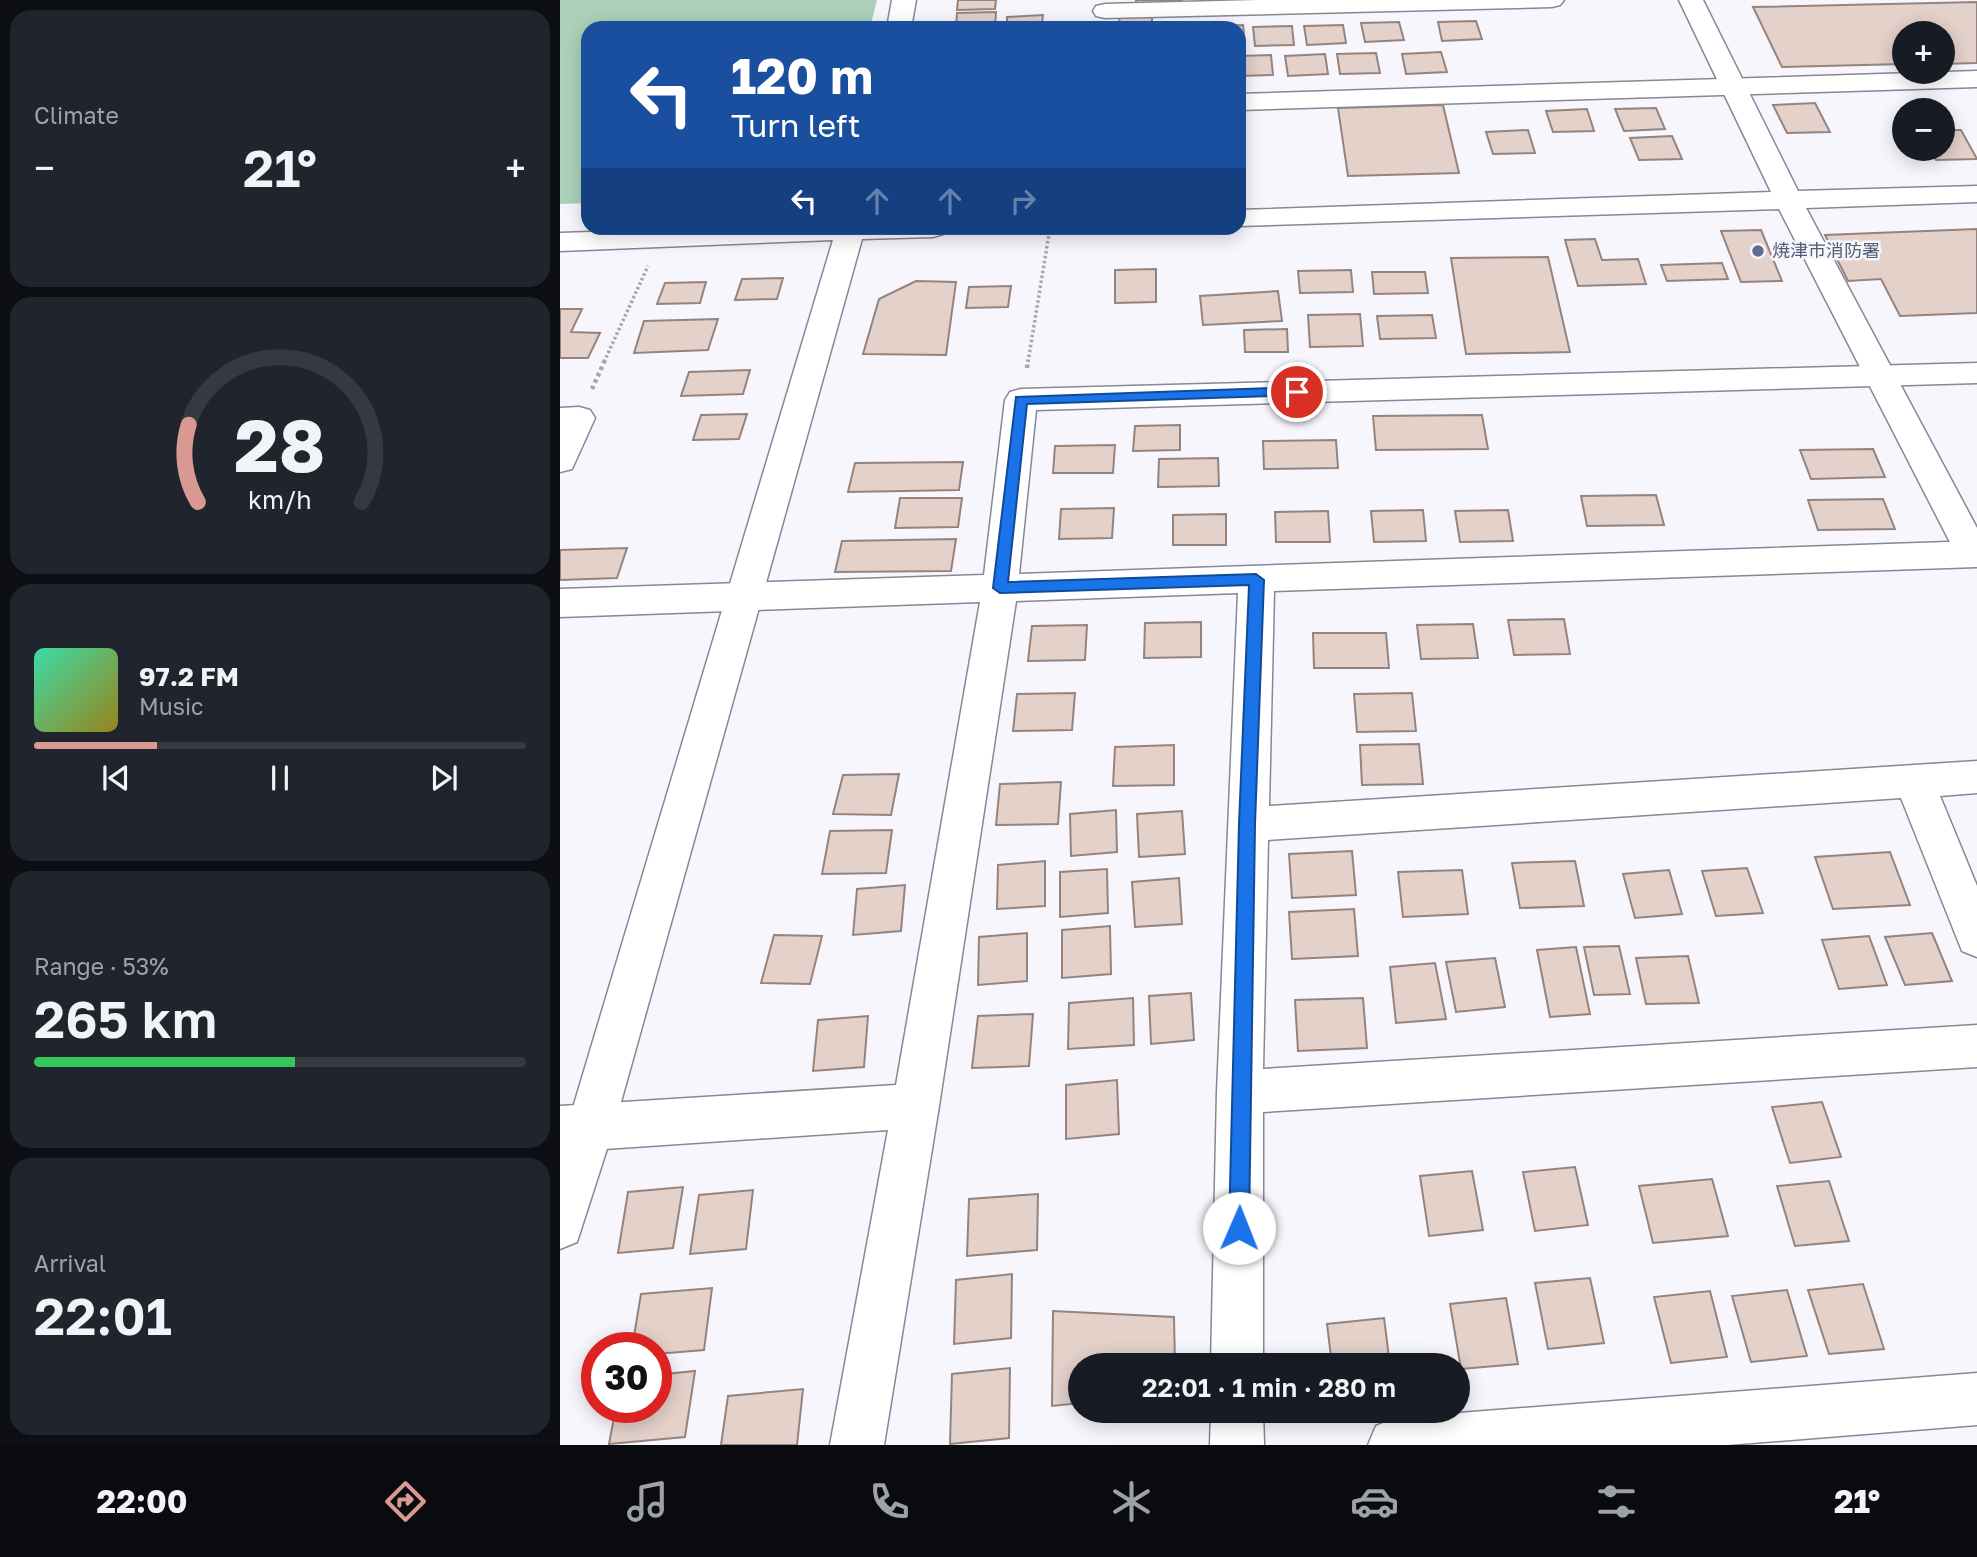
<!DOCTYPE html>
<meta charset="utf-8">
<style>
body{margin:0;font-family:"Golos Text","Noto Sans JP",sans-serif;background:#20242c;color:#f1f3f6;height:100vh;display:flex;flex-direction:column;font-size:26px;white-space:nowrap}
*{box-sizing:border-box;margin:0}
p{font-size:23px;color:#9ea1a6}
.icon{flex:none;width:38px;height:38px;fill:none;stroke:currentColor;stroke-width:2;stroke-linecap:round;stroke-linejoin:round}
.map{position:relative;flex:1;overflow:hidden}
.drawer{display:flex;flex-direction:column;gap:10px;padding:10px;background:#0d0f14;width:560px}
.drawer>*{flex:none}
.top-card{position:absolute;left:21px;top:21px;width:665px;height:214px;border-radius:21px;box-shadow:0 4px 18px #0003;background:#1a4fa0;color:#fff;overflow:hidden}
.controls{position:absolute;left:1332px;top:21px;display:grid;gap:14px}
.controls a{display:grid;place-items:center;width:63px;height:63px;border-radius:50%;background:#171b24;box-shadow:0 4px 18px #0003;font-size:35px}
.speed{position:absolute;left:21px;top:1332px;display:flex;gap:14px;font-size:35px;font-weight:700;text-align:center}
.speed>*{display:grid;place-content:center;width:91px;height:91px;border-radius:50%;background:#171b24;box-shadow:0 4px 18px #0003;line-height:1}
.speed .limit{border:10px solid #d22;background:#fff;color:#111}
.pin{position:absolute;display:grid;place-items:center;width:60px;height:60px;color:#fff;margin:-30px;border:4px solid #fff;border-radius:50%;box-shadow:0 2px 7px #0007}
.me{position:absolute;width:77px;margin:-38px;rotate:1deg;stroke-linejoin:round;filter:drop-shadow(0 0 5px #0008)}
.turn{display:flex;align-items:center;gap:24px;height:147px;padding:0 35px;font-size:32px}
.turn .icon{width:91px;height:91px;stroke-width:2.5}
.turn b{display:block;font-size:49px;line-height:60px}
.lanes{display:flex;align-items:center;height:66px;padding:0 35px;background:#0003;justify-content:center;gap:35px;direction:ltr}
.lanes .off{opacity:.35}
.big{font-size:52px;font-weight:600;line-height:1.1}
.drawer .tile{flex:1;display:flex;flex-direction:column;justify-content:center;gap:10px;min-width:0;padding:0 24px;border-radius:21px;background:#20242c}
.drawer .dial{align-items:center;gap:0}
.dial svg{height:182px;overflow:visible;fill:none;stroke:#363941;stroke-width:7;stroke-linecap:round;text-anchor:middle}
.dial text{fill:#f1f3f6;stroke:none}
.song{display:flex;align-items:center;gap:21px}
.cover{width:84px;height:84px;border-radius:10px;background:linear-gradient(135deg,hsl(160 70% 55%),hsl(50 70% 35%))}
.played{height:7px;border-radius:4px;background:linear-gradient(90deg,#d79991 25%,#363941 25%)}
.keys{display:flex;justify-content:space-around;direction:ltr}
.heat{display:flex;justify-content:space-between;align-items:center;font-size:38px;direction:ltr}
.charge{height:10px;border-radius:5px;background:linear-gradient(90deg,#34c759 53%,#363941 0)}
.trip{position:absolute;left:508px;top:1353px;width:402px;height:70px;border-radius:35px;background:#171b24;box-shadow:0 4px 18px #0003;font-weight:600;line-height:70px;text-align:center}
.menu{display:flex;height:112px;justify-content:space-around;align-items:center;background:#090b0e;color:#9ea1a6}
.menu .icon{width:49px;height:49px}
.menu .selected{color:#d79991}
.menu b{font-size:32px;color:#f1f3f6}
main{display:flex;flex:1;min-height:0}
.map>svg:first-child{display:block}
</style>
<main>
<section class="drawer">
<div class="tile"><p>Climate</p>
<div class="heat"><a>−</a><b class="big">21°</b><a>+</a></div>
</div>
<div class="tile dial"><svg viewBox="0 0 100 80">
<path d="M14 69A42 42 0 1 1 86 69"/>
<path d="M14 69A42 42 0 0 1 10 35" stroke="#d79991"/>
<text x="50" y="56" font-size="32" font-weight="700">28</text>
<text x="50" y="72" font-size="11">km/h</text>
</svg></div>
<div class="tile">
<div class="song"><i class="cover"></i><div><b>97.2 FM</b><p>Music</p></div></div>
<div class="played"></div>
<div class="keys"><svg class="icon" aria-label="previous" viewBox="0 0 24 24"><path d="M18 5L8 12l10 7zM5 5v14"/></svg><svg class="icon" aria-label="pause" viewBox="0 0 24 24"><path d="M8 5v14M16 5v14"/></svg><svg class="icon" aria-label="next" viewBox="0 0 24 24"><path d="M6 5l10 7-10 7zM19 5v14"/></svg></div>
</div>
<div class="tile"><p>Range · 53%</p><b class="big">265 km</b><div class="charge"></div></div>
<div class="tile"><p>Arrival</p><b class="big">22:01</b></div>
</section>
<div class="map">
<svg width="1417" height="1445" viewBox="0 0 1417 1445">
<rect width="100%" height="100%" fill="#f8f6fd"/>
<path fill="#abd2b8" d="M0 0H317L310 28H28V203L0 204Z"/>
<g fill="#e3d1ca" stroke="#95847e" stroke-width="2">
<path d="M398 0H436L435 9 397 10Z"/>
<path d="M576 0H622V4L576 5Z"/>
<path d="M1417 2V63L1382 64V33H1344V64L1222 67 1193 7Z"/>
<path d="M436 12 435 28H396L397 13Z"/>
<path d="M592 14V28H560L559 16Z"/>
<path d="M483 15 482 23 514 22V28H447V17Z"/>
<path d="M916 21 922 39 882 41 878 22Z"/>
<path d="M839 22 844 40 805 42 801 23Z"/>
<path d="M683 25 685 44 679 45V28L644 27Z"/>
<path d="M783 25 786 43 747 45 744 26Z"/>
<path d="M732 26 734 45 695 46 693 27Z"/>
<path d="M881 52 887 72 846 74 842 54Z"/>
<path d="M816 53 820 73 780 74 777 54Z"/>
<path d="M765 54 768 74 728 76 725 56Z"/>
<path d="M711 55 713 75 679 76V56Z"/>
<path d="M1255 103 1270 132 1227 133 1213 105Z"/>
<path d="M883 105 899 173 788 176 778 108Z"/>
<path d="M1096 108 1105 129 1064 131 1055 109Z"/>
<path d="M1027 109 1034 131 993 132 986 111Z"/>
<path d="M968 130 975 153 933 154 926 132Z"/>
<path d="M1382 130H1401L1417 159 1376 160 1369 149H1382Z"/>
<path d="M1112 136 1122 159 1079 160 1070 138Z"/>
<path d="M1417 229V313L1340 316 1321 279 1288 281 1265 235Z"/>
<path d="M1201 230 1222 281 1181 282 1161 231Z"/>
<path d="M1035 239 1042 260 1078 259 1086 284 1018 286 1005 240Z"/>
<path d="M988 257 1010 352 906 354 891 258Z"/>
<path d="M1162 263 1168 279 1107 281 1101 265Z"/>
<path d="M596 269V302L555 303V270Z"/>
<path d="M791 270 793 292 740 293 738 271Z"/>
<path d="M812 272H865L868 293 814 294Z"/>
<path d="M223 278 217 299 175 300 182 279Z"/>
<path d="M356 281 396 282 386 355 303 354 319 299Z"/>
<path d="M146 282 140 303 97 304 105 283Z"/>
<path d="M451 286 448 307 406 308 409 287Z"/>
<path d="M718 291 722 321 643 325 640 296Z"/>
<path d="M0 309H22L11 332 40 333 28 358H0Z"/>
<path d="M800 314 803 346 750 347 748 315Z"/>
<path d="M872 315 876 338 820 339 817 316Z"/>
<path d="M158 319 148 350 74 353 84 321Z"/>
<path d="M727 329 728 352H685L684 330Z"/>
<path d="M190 370 183 394 121 396 129 372Z"/>
<path d="M187 414 179 439 133 440 141 415Z"/>
<path d="M922 415 928 449 816 450 813 416Z"/>
<path d="M620 425V450L573 451 575 426Z"/>
<path d="M776 440 778 468 704 469 703 441Z"/>
<path d="M555 445 553 473H493L495 446Z"/>
<path d="M1313 449 1325 477 1251 479 1240 450Z"/>
<path d="M658 458 659 486 598 487 599 459Z"/>
<path d="M403 462 399 490 288 492 295 463Z"/>
<path d="M1096 495 1104 525 1027 526 1021 496Z"/>
<path d="M340 498H402L398 527 335 528Z"/>
<path d="M1323 499 1335 529 1258 530 1248 500Z"/>
<path d="M554 508 552 538 499 539 501 509Z"/>
<path d="M863 510 866 541 814 542 811 511Z"/>
<path d="M948 510 953 541 900 542 895 511Z"/>
<path d="M768 511 770 542H716L715 512Z"/>
<path d="M666 514V545H613V515Z"/>
<path d="M396 539 391 571 275 572 282 541Z"/>
<path d="M67 548 57 578 0 580V550Z"/>
<path d="M1004 619 1010 654 954 655 948 620Z"/>
<path d="M641 622V657L584 658 585 623Z"/>
<path d="M913 624 918 658 861 659 857 625Z"/>
<path d="M527 625 525 660 468 661 472 626Z"/>
<path d="M753 633H826L829 668H754Z"/>
<path d="M515 693 512 730 453 731 457 694Z"/>
<path d="M852 693 856 731 797 732 794 694Z"/>
<path d="M859 744 863 784 802 785 800 745Z"/>
<path d="M614 745V785L553 786 555 747Z"/>
<path d="M339 774 331 815 273 814 283 775Z"/>
<path d="M501 782 498 824 436 825 440 784Z"/>
<path d="M556 810 557 852 511 856 510 814Z"/>
<path d="M622 811 625 854 579 857 577 814Z"/>
<path d="M332 830 326 873 262 874 270 831Z"/>
<path d="M792 851 796 895 732 898 729 854Z"/>
<path d="M1330 852 1350 905 1273 909 1255 857Z"/>
<path d="M485 861V906L437 909 438 865Z"/>
<path d="M1015 861 1024 906 960 908 952 863Z"/>
<path d="M1187 868 1203 913 1156 916 1142 871Z"/>
<path d="M547 869 548 913 500 917V872Z"/>
<path d="M902 870 908 914 843 917 838 872Z"/>
<path d="M1109 870 1122 914 1075 918 1063 874Z"/>
<path d="M619 878 622 924 575 927 572 882Z"/>
<path d="M345 885 341 931 293 935 297 889Z"/>
<path d="M794 909 798 956 732 959 729 912Z"/>
<path d="M550 926 551 974 502 978V930Z"/>
<path d="M467 933V981L418 985 419 937Z"/>
<path d="M1372 933 1392 981 1345 985 1325 937Z"/>
<path d="M214 935 262 936 250 984 201 983Z"/>
<path d="M1309 936 1327 985 1279 989 1262 940Z"/>
<path d="M1059 946 1070 994 1034 995 1024 947Z"/>
<path d="M1016 947 1030 1014 990 1017 977 950Z"/>
<path d="M1128 956 1139 1003 1086 1004 1076 958Z"/>
<path d="M935 958 945 1007 896 1012 886 962Z"/>
<path d="M875 963 886 1019 836 1023 830 967Z"/>
<path d="M631 993 634 1040 591 1044 589 996Z"/>
<path d="M573 998 574 1045 508 1049 509 1003Z"/>
<path d="M803 998 807 1048 738 1051 735 1000Z"/>
<path d="M473 1014 469 1066 412 1068 418 1016Z"/>
<path d="M308 1016 304 1067 253 1071 258 1020Z"/>
<path d="M557 1080 559 1134 506 1139V1085Z"/>
<path d="M1262 1102 1281 1157 1230 1163 1212 1107Z"/>
<path d="M1015 1167 1028 1225 975 1231 963 1172Z"/>
<path d="M912 1171 923 1230 869 1236 860 1176Z"/>
<path d="M1152 1179 1168 1236 1093 1243 1079 1186Z"/>
<path d="M1269 1181 1289 1241 1235 1246 1217 1186Z"/>
<path d="M123 1187 113 1248 58 1253 68 1192Z"/>
<path d="M193 1190 186 1249 130 1254 139 1195Z"/>
<path d="M478 1194 477 1250 407 1256 409 1199Z"/>
<path d="M452 1274 451 1338 394 1344 396 1280Z"/>
<path d="M1030 1278 1044 1343 988 1349 975 1283Z"/>
<path d="M1303 1284 1324 1349 1269 1354 1248 1290Z"/>
<path d="M152 1288 144 1350 96 1354V1348H72L81 1294Z"/>
<path d="M1227 1290 1247 1356 1191 1362 1172 1296Z"/>
<path d="M1150 1291 1167 1357 1111 1363 1094 1297Z"/>
<path d="M946 1298 958 1364 901 1369 890 1304Z"/>
<path d="M493 1311 614 1317 615 1365H520V1403L492 1406Z"/>
<path d="M824 1318 830 1365H772L767 1324Z"/>
<path d="M450 1368 449 1438 390 1444 392 1374Z"/>
<path d="M135 1371 125 1437 49 1444 56 1407H96V1375Z"/>
<path d="M243 1389 237 1445H161L168 1396Z"/>
</g>
<g fill="none" stroke-linecap="round" stroke-linejoin="round">
<defs>
<g id="street">
<path d="M698 0H1004L1000 5 992 7 545 18 536 16 533 11 536 6 545 4Z"/>
<path d="M1417 71V87L679 110V94Z"/>
<path d="M1417 363V383L476 410 459 574 1417 541V567L714 591 709 806 1417 761V793L1380 796 1417 886V957L1402 951 1341 798 708 840 703 1069 1417 1025V1067L703 1112V1365H651L657 1092 678 593 456 601 379 1106 324 1445H270L328 1130 0 1152V1106L336 1085 420 602 0 617V589L424 575 445 400 450 392 461 389Z"/>
<path d="M19 407 30 410 35 418 12 469 0 472V408Z"/>
<path d="M1417 1373V1425L1167 1445H808L816 1426 835 1418Z"/>
<path d="M651 1410H703L704 1445H650Z"/>
</g>
<g id="secondary">
<path d="M332 0H356L351 28H327Z"/>
<path d="M1119 0H1143L1238 191 1417 186V202L1246 208 1417 528V566L1402 563 1396 554 1219 209 679 226V210L1211 192Z"/>
<path d="M157 228H387L383 234 373 237 302 239 54 1127 17 1242 0 1249V1151L273 240 0 251V233Z"/>
</g>
</defs>
<use href="#street" stroke="#898695" stroke-width="3"/>
<use href="#secondary" stroke="#898695" stroke-width="3"/>
<g stroke="#a8a6ad" stroke-width="3.5" stroke-dasharray="2.5 2.5" stroke-linecap="butt">
<path d="M44 362 88 266"/>
<path d="M468 362 490 228"/>
</g>
<g stroke="#a8a6ad" stroke-width="4.5" stroke-dasharray="3.5 3.5" stroke-linecap="butt">
<path d="M467 368 468 360"/>
<path d="M32 389 45 360"/>
</g>
<use href="#street" fill="#fff" fill-rule="evenodd"/>
<use href="#secondary" fill="#fff" fill-rule="evenodd"/>
</g>
<path fill="#1a73e8" stroke="#114b97" stroke-width="2" d="M737 387 742 389V395L467 404 448 582 696 574 704 580 695 824 689 1228 686 1235 679 1238 672 1235 669 1228 679 824 689 585 440 593 433 588 456 397Z"/>
<circle fill="#5c6f8a" stroke="#f8f6fd" stroke-width="2.5" cx="1198" cy="251" r="7"/>
<g text-anchor="middle" stroke-width="5" stroke-linejoin="round" paint-order="stroke">
<g font-size="18" fill="#4e5e75" stroke="#f8f6fd" text-anchor="start">
<text x="1212" y="257">焼津市消防署</text>
</g>
</g>
</svg>
<div class="controls">
<a>+</a>
<a>−</a>
</div>
<div class="speed"><div class="limit">30</div></div>
<div class="pin" style="left:737px;top:392px;background:#d93025"><svg class="icon" aria-label="arrive" viewBox="0 0 24 24"><path d="M6 21V4h12l-3 4 3 4H6"/></svg></div>
<svg class="me" style="left:679px;top:1228px" viewBox="-20 -20 40 40"><circle r="19" fill="#fff"/><path d="M0-13L10 11 0 6-10 11z" fill="#1a73e8"/></svg>
<div class="trip">22:01 · 1 min · 280 m</div>
<div class="top-card">
<div class="turn"><svg class="icon" aria-label="left" viewBox="0 0 24 24"><path d="M17 20v-9H6M10 6l-5 5 5 5"/></svg><div><b>120 m</b>Turn left</div></div>
<div class="lanes"><svg class="icon" aria-label="left" viewBox="0 0 24 24"><path d="M17 20v-9H6M10 6l-5 5 5 5"/></svg><svg class="icon off" aria-label="ahead" viewBox="0 0 24 24"><path d="M12 20V5M6 11l6-6 6 6"/></svg><svg class="icon off" aria-label="ahead" viewBox="0 0 24 24"><path d="M12 20V5M6 11l6-6 6 6"/></svg><svg class="icon off" aria-label="right" viewBox="0 0 24 24"><path d="M7 20v-9h11M14 6l5 5-5 5"/></svg></div>
</div>
</div>
</main>
<nav class="menu">
<b>22:00</b>
<svg class="icon selected" aria-label="directions" viewBox="0 0 24 24"><path d="M12 3l9 9-9 9-9-9zM9 14v-3h6M13 9l2 2-2 2"/></svg>
<svg class="icon" aria-label="music" viewBox="0 0 24 24"><path d="M9 18V5l10-2v13"/><circle cx="6" cy="18" r="3"/><circle cx="16" cy="16" r="3"/></svg>
<svg class="icon" aria-label="phone" viewBox="0 0 24 24"><path d="M5 4h4l2 5-3 2q2 4 5 5l2-3 5 2v4C11 20 4 13 5 4z"/></svg>
<svg class="icon" aria-label="climate" viewBox="0 0 24 24"><path d="M12 3v18M4 7l16 10M4 17L20 7"/></svg>
<svg class="icon" aria-label="car" viewBox="0 0 24 24"><path d="M5 17H2v-5l4-1 3-4h7l3 4 3 1v5h-3M9 17h6M6 11h13"/><circle cx="7" cy="17" r="2"/><circle cx="17" cy="17" r="2"/></svg>
<svg class="icon" aria-label="filters" viewBox="0 0 24 24"><path d="M4 7h16M4 17h16"/><circle cx="9" cy="7" r="2"/><circle cx="15" cy="17" r="2"/></svg>
<b>21°</b>
</nav>
